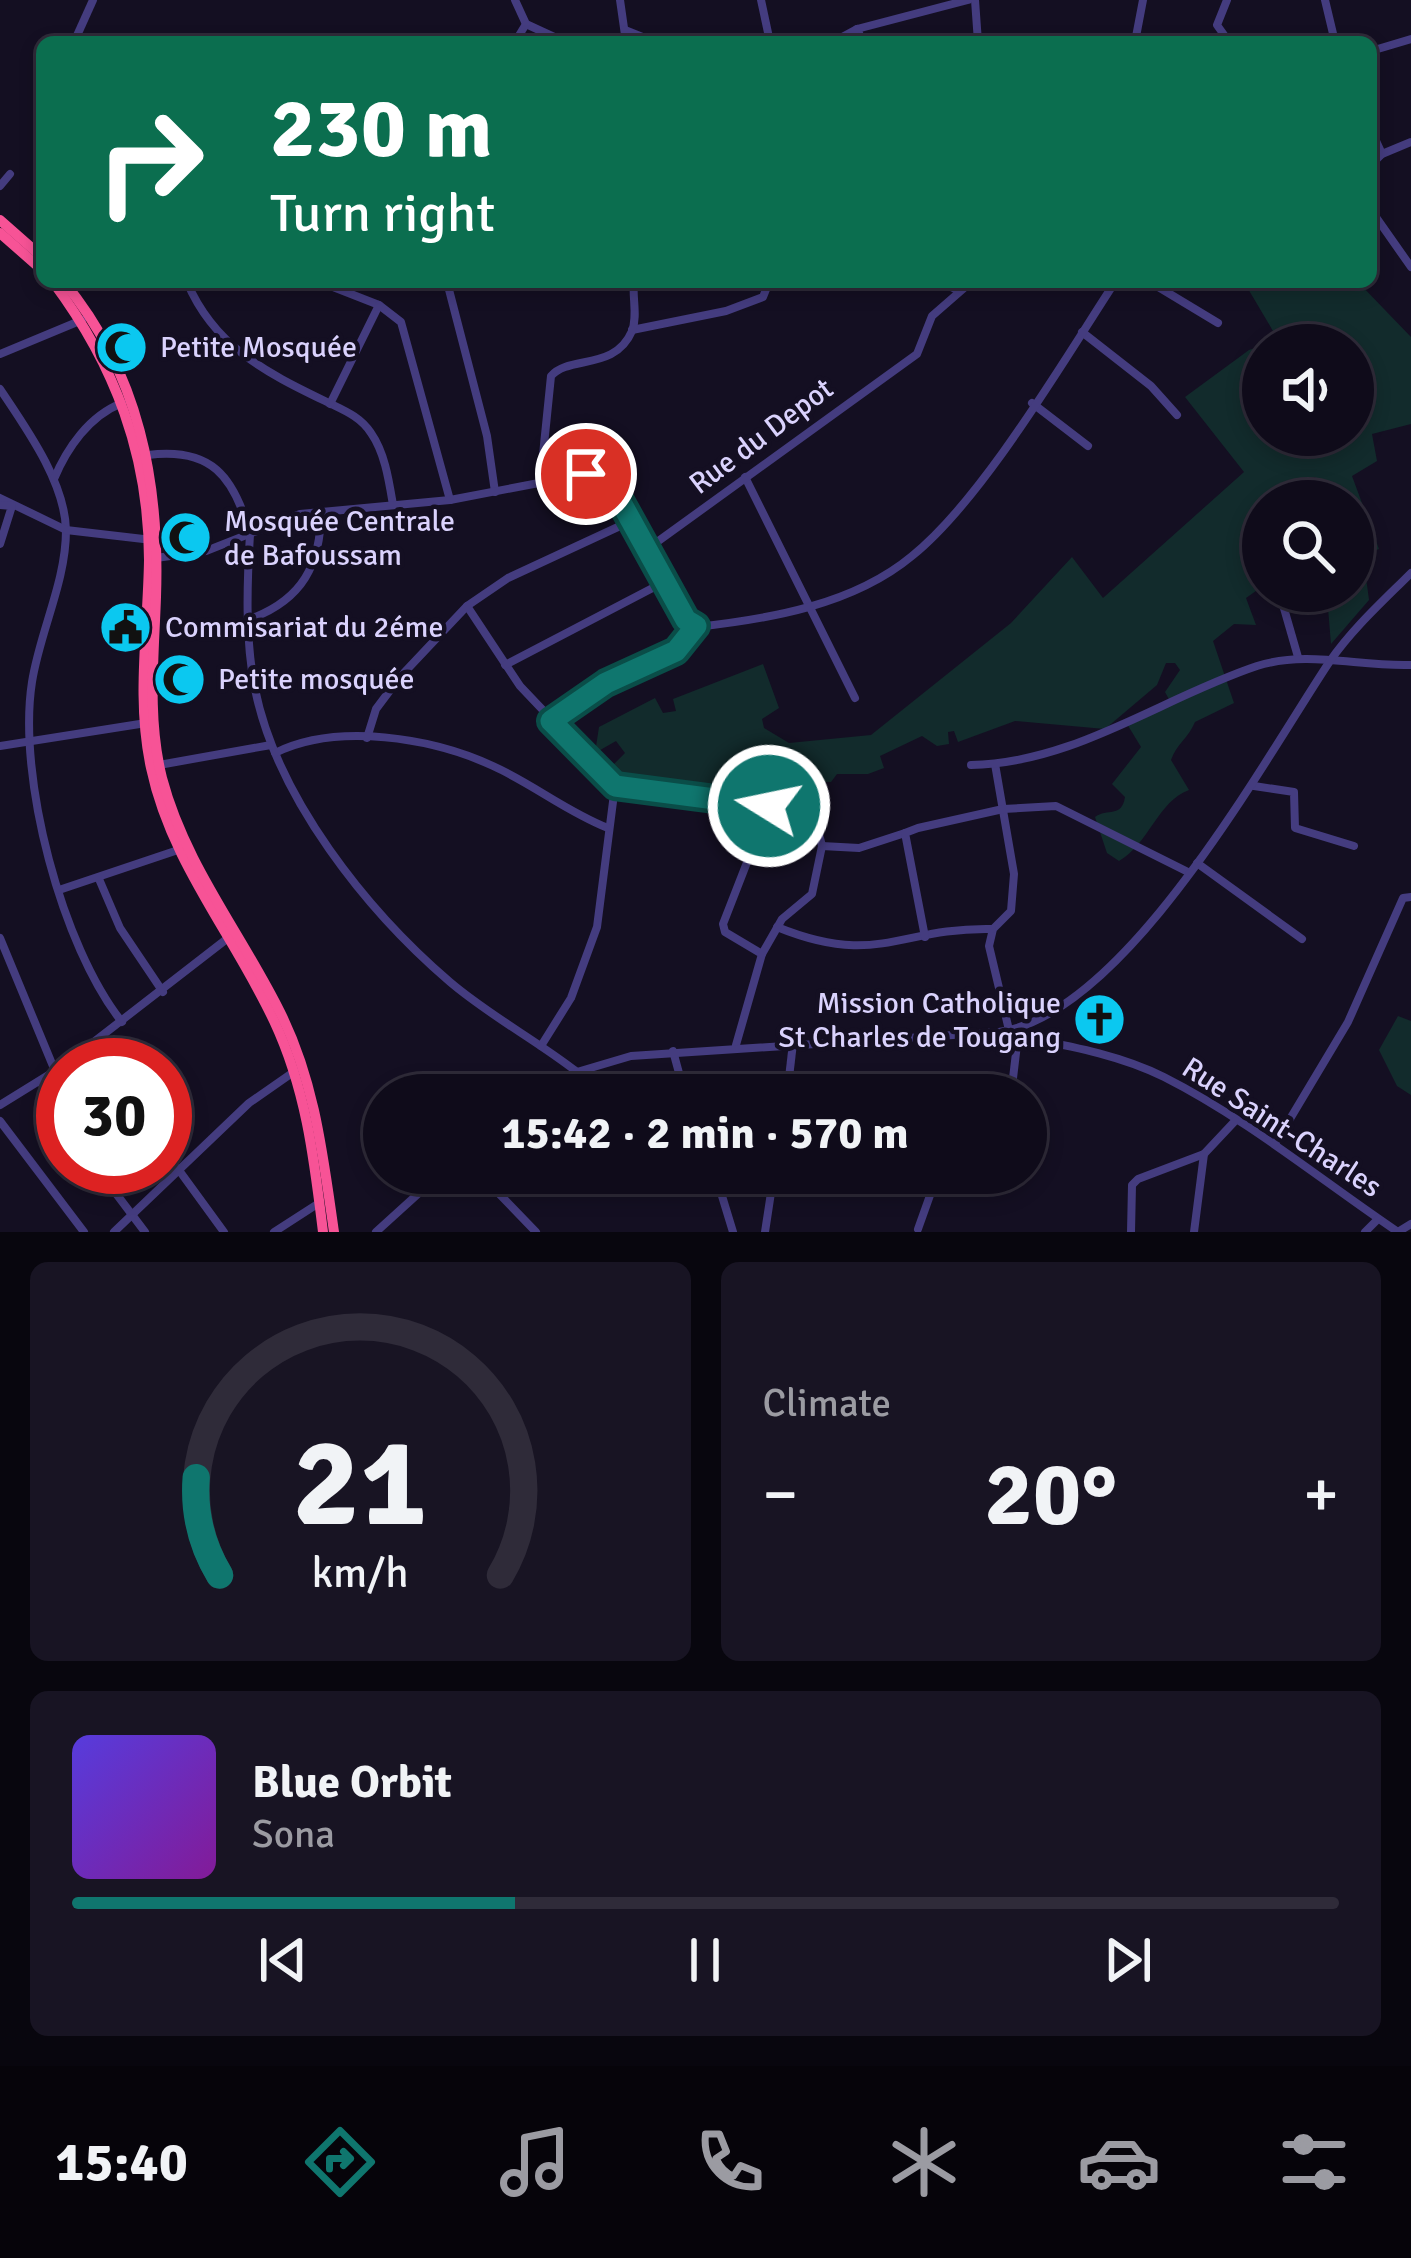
<!DOCTYPE html>
<meta charset="utf-8">
<style>
body{margin:0;font-family:Signika,sans-serif;background:#181423;color:#f1f3f6;height:100vh;display:flex;flex-direction:column;font-size:45px;white-space:nowrap}
*{box-sizing:border-box;margin:0}
p{font-size:39px;color:#9b9ba2}
.icon{flex:none;width:66px;height:66px;fill:none;stroke:currentColor;stroke-width:2;stroke-linecap:round;stroke-linejoin:round}
.map{position:relative;height:1232px;overflow:hidden}
.details{display:flex;flex-direction:column;gap:30px;padding:30px;background:#08060e;flex:1}
.details>*{flex:none}
.banner{position:absolute;left:36px;top:36px;width:1341px;height:252px;border-radius:18px;box-shadow:0 6px 18px #0003,0 0 0 3px #2f2b39;background:#0b6e4f;color:#fff;overflow:hidden}
.tools{position:absolute;left:1242px;top:324px;display:grid;gap:24px}
.tools a{display:grid;place-items:center;width:132px;height:132px;border-radius:50%;background:#0f0b1a;box-shadow:0 6px 18px #0003,0 0 0 3px #2f2b39;font-size:60px}
.speed{position:absolute;left:36px;top:1038px;display:flex;gap:24px;font-size:60px;font-weight:700;text-align:center}
.speed>*{display:grid;place-content:center;width:156px;height:156px;border-radius:50%;background:#0f0b1a;box-shadow:0 6px 18px #0003,0 0 0 3px #2f2b39;line-height:1}
.speed .limit{border:18px solid #d22;background:#fff;color:#111}
.pin{position:absolute;display:grid;place-items:center;width:102px;height:102px;color:#fff;margin:-51px;border:6px solid #fff;border-radius:50%;box-shadow:0 3px 12px #0007}
.me{position:absolute;width:132px;margin:-66px;rotate:280deg;stroke-linejoin:round;filter:drop-shadow(0 0 9px #0008)}
.turn{display:flex;align-items:center;gap:42px;height:252px;padding:0 36px;font-size:54px}
.turn .icon{width:156px;height:156px;stroke-width:2.5}
.turn b{display:block;font-size:84px;line-height:102px}
.big{font-size:90px;font-weight:700;line-height:1.1}
.details .tile{flex:1;display:flex;flex-direction:column;justify-content:center;gap:18px;min-width:0;padding:0 42px;border-radius:18px;background:#181423}
.details .dial{align-items:center;gap:0}
.dial svg{height:312px;overflow:visible;fill:none;stroke:#2f2b39;stroke-width:7;stroke-linecap:round;text-anchor:middle}
.dial text{fill:#f1f3f6;stroke:none}
.song{display:flex;align-items:center;gap:36px}
.cover{width:144px;height:144px;border-radius:18px;background:linear-gradient(135deg,hsl(250 70% 55%),hsl(290 70% 35%))}
.played{height:12px;border-radius:6px;background:linear-gradient(90deg,#0f766e 35%,#2f2b39 35%)}
.keys{display:flex;justify-content:space-around;direction:ltr}
.heat{display:flex;justify-content:space-between;align-items:center;font-size:66px;direction:ltr}
.details .tiles{flex:1;display:grid;gap:30px;grid-template-columns:1fr 1fr}
.tile:last-child{grid-column:span 2}
.trip{position:absolute;left:363px;top:1074px;width:684px;height:120px;border-radius:60px;background:#0f0b1a;box-shadow:0 6px 18px #0003,0 0 0 3px #2f2b39;font-weight:700;line-height:120px;text-align:center}
.tab-bar{display:flex;height:192px;justify-content:space-around;align-items:center;background:#06040a;color:#9b9ba2}
.tab-bar .icon{width:84px;height:84px}
.tab-bar .current{color:#0f766e}
.tab-bar b{font-size:54px;color:#f1f3f6}
.map>svg:first-child{display:block}
</style>
<div class="map">
<svg width="1411" height="1232" viewBox="0 0 1411 1232">
<rect width="100%" height="100%" fill="#140f22"/>
<g fill="#122b2c">
<path d="M1244 282H1358L1411 337V424L1372 434 1377 461 1352 476 1379 549 1363 555 1369 600 1331 644 1328 608 1306 611 1298 594 1353 591V501H1328L1315 477 1294 485 1287 501H1263V586L1246 598 1256 625 1234 624 1213 641 1234 703 1195 722C1189 737 1176 745 1171 760L1189 790C1158 801 1149 844 1119 861L1107 853 1095 817C1107 808 1122 818 1125 797L1112 784 1141 747 1127 724 1171 703 1165 692 1180 670 1175 663H1166L1157 685 1105 729 1015 721 958 742 954 731 948 732 949 744 937 746 922 736 880 756 884 768 868 774H837L831 782 788 781 773 787 727 779 718 796 624 791 606 772 625 753 616 741 595 753 599 727 655 698 663 713 676 711 673 699 763 664 779 708 762 719 764 728 789 743 871 735 1011 623 1072 557 1103 598 1244 472 1185 397 1249 350 1263 345V435H1353V345H1263L1276 336Z"/>
<path d="M1398 1016 1411 1021V1095L1397 1086 1379 1050Z"/>
</g>
<g fill="none" stroke-linecap="round" stroke-linejoin="round">
<g stroke="#443c7f" stroke-width="8">
<path d="M515 0 526 24 565 42"/>
<path d="M620 0 626 42"/>
<path d="M761 0 770 42"/>
<path d="M975 0 978 42"/>
<path d="M1227 0 1217 25 1229 42"/>
<path d="M1325 0 1335 42"/>
<path d="M857 29 863 42"/>
<path d="M625 30 655 42"/>
<path d="M75 40 93 0"/>
<path d="M515 42 526 24"/>
<path d="M833 42 857 29 968 0"/>
<path d="M1135 42 1143 0"/>
<path d="M1371 51 1411 39"/>
<path d="M1371 130 1382 154"/>
<path d="M1371 165 1382 154 1411 142"/>
<path d="M0 186 10 174"/>
<path d="M1371 210 1411 267"/>
<path d="M187 282C214 346 265 372 325 401 343 410 360 416 371 433 385 453 389 481 393 505"/>
<path d="M447 282 487 436 495 492"/>
<path d="M941 282 959 291"/>
<path d="M1150 282 1218 323"/>
<path d="M333 287 379 305 401 322 450 500"/>
<path d="M632 330 726 311 763 297 769 282"/>
<path d="M1082 332 1151 386 1177 415"/>
<path d="M0 354 82 320"/>
<path d="M0 389C26 428 65 482 66 530 66 582 40 631 32 682 17 777 62 947 122 1022"/>
<path d="M1032 403 1088 446"/>
<path d="M330 404 379 305"/>
<path d="M148 455C211 447 234 476 250 534 247 584 245 639 255 689 277 798 367 911 450 982 490 1016 536 1040 577 1072"/>
<path d="M745 477 855 698"/>
<path d="M54 479C67 448 89 416 122 403"/>
<path d="M540 484 551 376C569 355 615 371 632 331 638 316 632 297 634 282"/>
<path d="M0 498 66 530 152 540"/>
<path d="M0 505 12 506 0 544"/>
<path d="M645 541 686 620 696 627C769 619 853 605 912 556 982 500 1064 360 1115 282"/>
<path d="M156 558 206 551 300 514 450 500 586 474 608 482 645 540 657 542 917 354 932 316 971 282"/>
<path d="M1279 591 1298 657"/>
<path d="M467 606 520 686 615 786 597 927 571 998 541 1046"/>
<path d="M250 619C302 600 321 565 321 511"/>
<path d="M505 665 666 581"/>
<path d="M551 721 606 683 677 651 696 627"/>
<path d="M367 738 376 709 400 677 467 606 508 578 633 520"/>
<path d="M0 746 146 723"/>
<path d="M275 753C337 722 433 738 493 766 533 784 567 812 608 828"/>
<path d="M995 764 1014 874 1011 911 993 929 989 946 1009 1030"/>
<path d="M159 765 271 745"/>
<path d="M971 765C1075 763 1161 698 1257 666 1309 650 1358 667 1411 665"/>
<path d="M615 786 769 806 723 924 725 932 762 954 736 1045"/>
<path d="M1254 786 1294 792 1295 828 1354 846"/>
<path d="M822 846 859 848 905 833"/>
<path d="M1197 863 1302 939"/>
<path d="M99 879 120 928 163 992"/>
<path d="M59 890 178 850"/>
<path d="M777 927C878 968 899 927 992 929"/>
<path d="M925 937 905 833 918 828 1003 809 1056 806 1188 872"/>
<path d="M0 938 55 1071"/>
<path d="M762 954 782 919 812 894 822 846 815 818 769 806"/>
<path d="M1003 1033C1056 1044 1114 1052 1164 1077 1247 1119 1321 1180 1398 1232"/>
<path d="M95 1043 109 1065"/>
<path d="M673 1051 685 1095"/>
<path d="M64 1065 228 938"/>
<path d="M40 1081 63 1117"/>
<path d="M541 1095 577 1072 631 1056 999 1032C1126 1014 1264 760 1330 661 1353 628 1383 601 1411 573"/>
<path d="M787 1095 793 1043"/>
<path d="M1011 1095 1018 1036"/>
<path d="M0 1105 55 1071"/>
<path d="M0 1121 84 1232"/>
<path d="M1275 1144 1348 1022 1403 898 1411 897"/>
<path d="M165 1151 224 1232"/>
<path d="M96 1167 145 1232"/>
<path d="M479 1173 536 1232"/>
<path d="M715 1173 733 1232"/>
<path d="M918 1229 938 1173"/>
<path d="M114 1232 249 1103 295 1071"/>
<path d="M274 1232 319 1203"/>
<path d="M376 1232 441 1173"/>
<path d="M765 1232 774 1173"/>
<path d="M1131 1232 1132 1185 1138 1179 1204 1154 1235 1121"/>
<path d="M1194 1232 1204 1154"/>
<path d="M1365 1232 1378 1219"/>
<path d="M1398 1232 1411 1224"/>
</g>
<g stroke="#f75396" stroke-width="10">
<path d="M0 220 42 257"/>
<path d="M0 233 42 270"/>
<path d="M53 282C115 365 149 455 149 560 148 630 136 699 151 768 171 863 234 935 274 1021 306 1089 314 1158 323 1232"/>
<path d="M64 282C139 373 160 482 156 597 154 657 147 718 162 778 185 865 241 933 280 1012 315 1082 323 1156 334 1232"/>
</g>
</g>
<g fill="none" stroke-linecap="round" stroke-linejoin="round">
<defs>
<path id="route" d="M586 474 601 477 613 488 686 620 696 626 676 651 606 683 551 721 615 786 769 806"/>
</defs>
<use href="#route" stroke="#0a4d48" stroke-width="30"/>
<use href="#route" stroke="#0f766e" stroke-width="21"/>
</g>
<defs>
<symbol id="mosque-disc" viewBox="-11 -11 22 22"><circle r="9.5" fill="#0bc8f0" stroke="#140f22"/><path d="M3.5-4.9A6 6 0 1 0 3.5 4.9A5 5 0 1 1 3.5-4.9Z" fill="#111"/></symbol>
<symbol id="civic-disc" viewBox="-11 -11 22 22"><circle r="9.5" fill="#0bc8f0" stroke="#140f22"/><path d="M-.6-6.5H3V-4.5H.6V-3L4-1V1h2V6H-6V1h2V-1L-.6-3ZM-1.2 2.5V6h2.4V2.5Z" fill="#111"/></symbol>
<symbol id="church-disc" viewBox="-11 -11 22 22"><circle r="9.5" fill="#0bc8f0" stroke="#140f22"/><path d="M-1.2-6h2.4v3.5h3.3v2.4h-3.3V6h-2.4V-.1h-3.3v-2.4h3.3Z" fill="#111"/></symbol>
</defs>
<g fill-rule="evenodd">
<use href="#mosque-disc" x="92" y="318" width="59" height="59"/>
<use href="#mosque-disc" x="156" y="508" width="59" height="59"/>
<use href="#civic-disc" x="96" y="598" width="59" height="59"/>
<use href="#mosque-disc" x="150" y="650" width="59" height="59"/>
<use href="#church-disc" x="1070" y="990" width="59" height="59"/>
</g>
<g text-anchor="middle" stroke-width="9" stroke-linejoin="round" paint-order="stroke">
<g font-size="30" fill="#dad2fd" stroke="#140f22" text-anchor="start">
<text x="160" y="357">Petite Mosquée</text>
<text x="224" y="531">Mosquée Centrale<tspan x="224" dy="34">de Bafoussam</tspan></text>
<text x="165" y="637">Commisariat du 2éme</text>
<text x="218" y="689">Petite mosquée</text>
<text x="1061" y="1013" text-anchor="end">Mission Catholique<tspan x="1061" dy="34">St Charles de Tougang</tspan></text>
</g>
<g font-size="30" fill="#dad2fd" stroke="#140f22">
<text transform="translate(761 436) rotate(-37)" y="10">Rue du Depot</text>
<text transform="translate(1282 1127) rotate(33)" y="10">Rue Saint-Charles</text>
</g>
</g>
</svg>
<div class="tools">
<a><svg class="icon" aria-label="sound" viewBox="0 0 24 24"><path d="M4 9h4l5-4v14l-5-4H4zM17 9q2 3 0 6"/></svg></a>
<a><svg class="icon" aria-label="search" viewBox="0 0 24 24"><circle cx="10" cy="10" r="6"/><path d="M15 15l6 6"/></svg></a>
</div>
<div class="speed"><div class="limit">30</div></div>
<div class="pin" style="left:586px;top:474px;background:#d93025"><svg class="icon" aria-label="arrive" viewBox="0 0 24 24"><path d="M6 21V4h12l-3 4 3 4H6"/></svg></div>
<svg class="me" style="left:769px;top:806px" viewBox="-20 -20 40 40"><circle r="17" fill="#0f766e" stroke="#fff" stroke-width="3"/><path d="M0-11L8 9 0 5-8 9z" fill="#fff"/></svg>
<div class="trip">15:42 · 2 min · 570 m</div>
<div class="banner">
<div class="turn"><svg class="icon" aria-label="right" viewBox="0 0 24 24"><path d="M7 20v-9h11M14 6l5 5-5 5"/></svg><div><b>230 m</b>Turn right</div></div>
</div>
</div>
<section class="details">
<div class="tiles">
<div class="tile dial"><svg viewBox="0 0 100 80">
<path d="M14 69A42 42 0 1 1 86 69"/>
<path d="M14 69A42 42 0 0 1 8 44" stroke="#0f766e"/>
<text x="50" y="56" font-size="32" font-weight="700">21</text>
<text x="50" y="72" font-size="11">km/h</text>
</svg></div>
<div class="tile"><p>Climate</p>
<div class="heat"><a>−</a><b class="big">20°</b><a>+</a></div>
</div>
<div class="tile">
<div class="song"><i class="cover"></i><div><b>Blue Orbit</b><p>Sona</p></div></div>
<div class="played"></div>
<div class="keys"><svg class="icon" aria-label="previous" viewBox="0 0 24 24"><path d="M18 5L8 12l10 7zM5 5v14"/></svg><svg class="icon" aria-label="pause" viewBox="0 0 24 24"><path d="M8 5v14M16 5v14"/></svg><svg class="icon" aria-label="next" viewBox="0 0 24 24"><path d="M6 5l10 7-10 7zM19 5v14"/></svg></div>
</div>
</div>
</section>
<nav class="tab-bar">
<b>15:40</b>
<svg class="icon current" aria-label="directions" viewBox="0 0 24 24"><path d="M12 3l9 9-9 9-9-9zM9 14v-3h6M13 9l2 2-2 2"/></svg>
<svg class="icon" aria-label="music" viewBox="0 0 24 24"><path d="M9 18V5l10-2v13"/><circle cx="6" cy="18" r="3"/><circle cx="16" cy="16" r="3"/></svg>
<svg class="icon" aria-label="phone" viewBox="0 0 24 24"><path d="M5 4h4l2 5-3 2q2 4 5 5l2-3 5 2v4C11 20 4 13 5 4z"/></svg>
<svg class="icon" aria-label="climate" viewBox="0 0 24 24"><path d="M12 3v18M4 7l16 10M4 17L20 7"/></svg>
<svg class="icon" aria-label="car" viewBox="0 0 24 24"><path d="M5 17H2v-5l4-1 3-4h7l3 4 3 1v5h-3M9 17h6M6 11h13"/><circle cx="7" cy="17" r="2"/><circle cx="17" cy="17" r="2"/></svg>
<svg class="icon" aria-label="filters" viewBox="0 0 24 24"><path d="M4 7h16M4 17h16"/><circle cx="9" cy="7" r="2"/><circle cx="15" cy="17" r="2"/></svg>
</nav>
